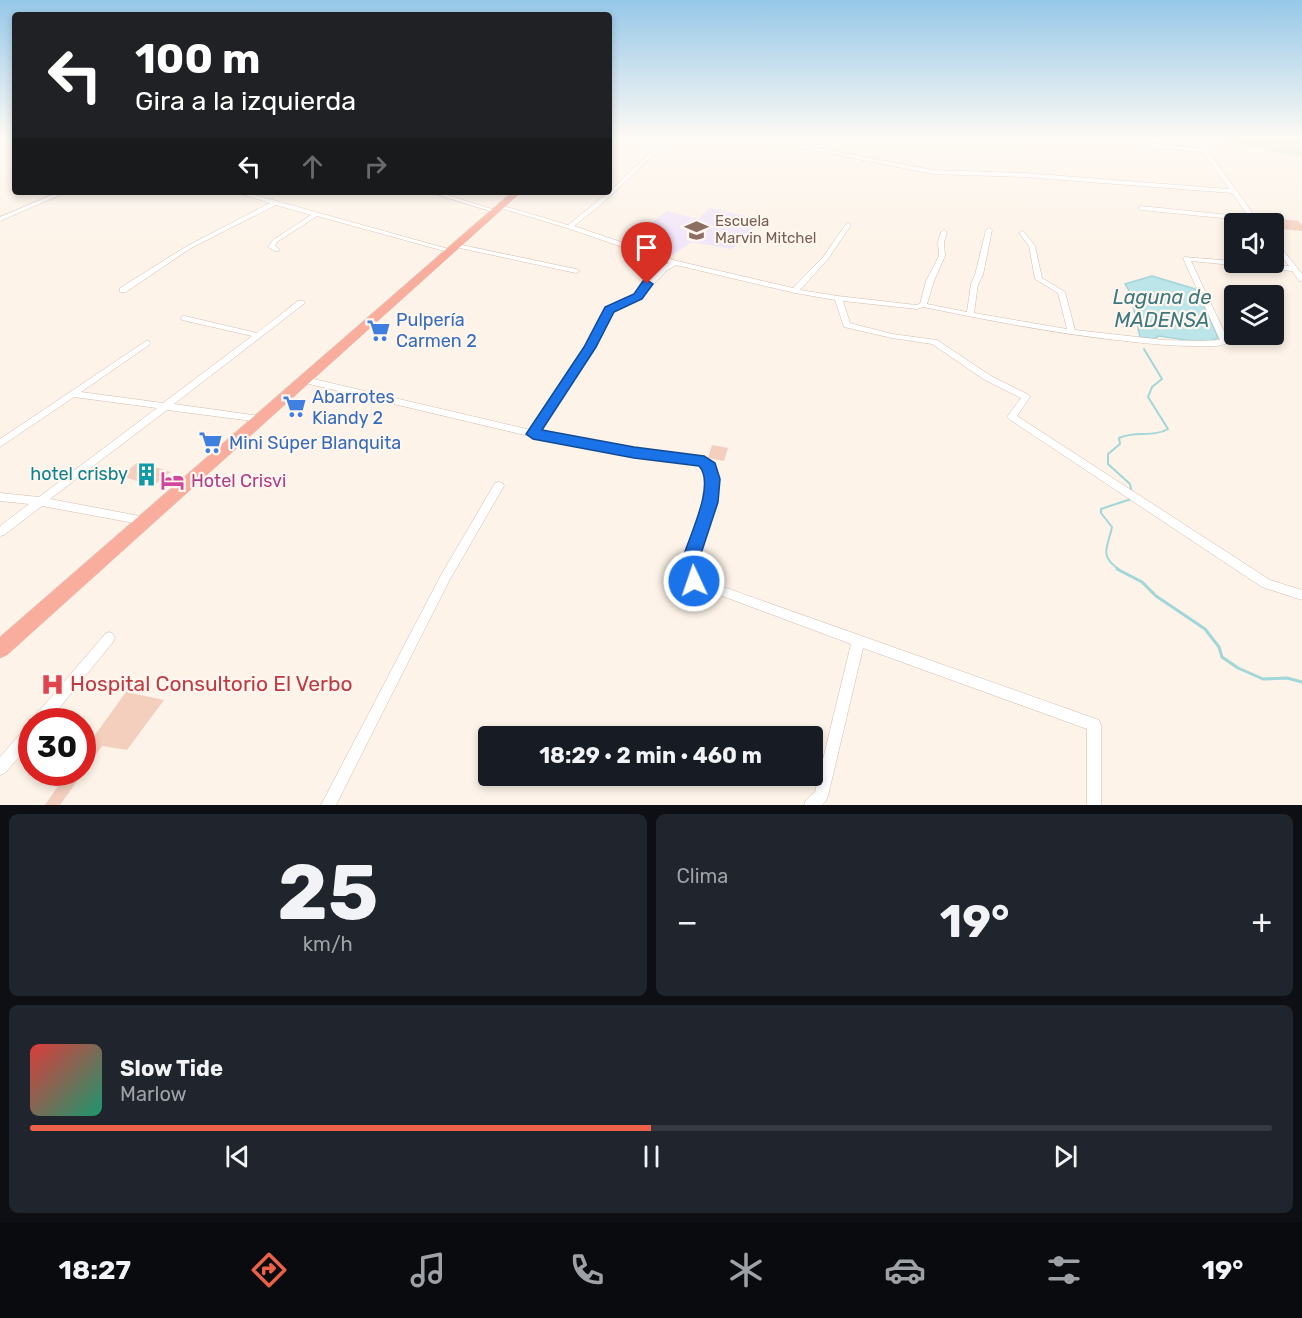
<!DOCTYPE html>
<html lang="es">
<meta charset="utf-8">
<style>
body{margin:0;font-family:Rubik,sans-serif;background:#20242c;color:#f1f3f6;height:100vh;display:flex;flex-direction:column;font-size:22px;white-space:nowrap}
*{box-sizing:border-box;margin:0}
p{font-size:20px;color:#9ea1a6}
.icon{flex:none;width:33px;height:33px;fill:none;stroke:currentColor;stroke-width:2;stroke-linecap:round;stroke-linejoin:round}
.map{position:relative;height:805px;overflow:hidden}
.details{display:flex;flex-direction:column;gap:9px;padding:9px;background:#0d0f14;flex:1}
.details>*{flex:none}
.banner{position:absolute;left:12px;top:12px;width:600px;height:183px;border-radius:6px;box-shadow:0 3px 9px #0003;background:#202124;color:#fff;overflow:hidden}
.tools{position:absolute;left:1224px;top:213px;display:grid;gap:12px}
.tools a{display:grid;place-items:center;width:60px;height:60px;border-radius:6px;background:#171b24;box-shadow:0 3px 9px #0003;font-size:30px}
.speed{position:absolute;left:18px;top:708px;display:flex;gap:12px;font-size:30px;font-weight:700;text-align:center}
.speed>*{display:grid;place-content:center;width:78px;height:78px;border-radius:50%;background:#171b24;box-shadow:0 3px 9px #0003;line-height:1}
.speed .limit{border:9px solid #d22;background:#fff;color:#111}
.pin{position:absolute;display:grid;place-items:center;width:51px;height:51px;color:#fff;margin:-62px -26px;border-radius:50% 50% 50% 0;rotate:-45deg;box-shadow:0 0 6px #0007}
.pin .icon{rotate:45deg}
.me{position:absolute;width:66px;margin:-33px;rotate:357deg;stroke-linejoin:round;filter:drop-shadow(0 0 4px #0008)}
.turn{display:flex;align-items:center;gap:21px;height:126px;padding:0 24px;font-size:27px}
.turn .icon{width:78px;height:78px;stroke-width:2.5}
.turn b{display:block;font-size:42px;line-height:51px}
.lanes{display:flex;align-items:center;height:57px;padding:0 24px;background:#0003;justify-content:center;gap:30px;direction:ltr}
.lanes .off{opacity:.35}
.big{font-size:45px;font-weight:700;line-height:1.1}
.details .widget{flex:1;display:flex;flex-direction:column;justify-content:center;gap:9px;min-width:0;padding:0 21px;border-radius:9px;background:#20242c}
.details .dial{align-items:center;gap:0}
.dial b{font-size:78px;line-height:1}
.song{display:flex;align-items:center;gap:18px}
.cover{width:72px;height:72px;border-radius:9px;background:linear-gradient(135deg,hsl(0 70% 55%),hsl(160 70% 35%))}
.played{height:6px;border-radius:3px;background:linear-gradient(90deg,#eb6149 50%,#363941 50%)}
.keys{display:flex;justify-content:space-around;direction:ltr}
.heat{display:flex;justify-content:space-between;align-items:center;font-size:33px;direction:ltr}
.details .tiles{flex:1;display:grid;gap:9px;grid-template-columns:1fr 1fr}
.widget:last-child{grid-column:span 2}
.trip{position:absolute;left:478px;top:726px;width:345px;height:60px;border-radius:6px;background:#171b24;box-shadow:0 3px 9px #0003;font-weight:700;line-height:60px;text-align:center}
.menu{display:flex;height:96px;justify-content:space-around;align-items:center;background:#090b0e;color:#9ea1a6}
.menu .icon{width:42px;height:42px}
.menu .selected{color:#eb6149}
.menu b{font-size:27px;color:#f1f3f6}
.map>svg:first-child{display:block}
</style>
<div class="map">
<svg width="1302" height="805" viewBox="0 0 1302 805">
<rect width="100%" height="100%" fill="#fdf3e8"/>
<path fill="#f0e4fa" d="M710 208 761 219 732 249 692 242 669 257 626 244 667 211 698 219Z"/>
<path fill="#d8ecc5" d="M1206 138H1302V157Z"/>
<path fill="#bbe5e8" stroke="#a1d6da" stroke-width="1.5" d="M1152 276 1195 289 1208 313 1218 338 1208 342 1193 341 1159 336 1154 339 1140 337 1130 292 1125 284Z"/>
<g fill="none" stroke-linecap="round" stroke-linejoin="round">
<g stroke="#a1d6da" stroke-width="2">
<path d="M1132 493 1130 484 1108 464V454L1120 444 1119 438C1135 430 1153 438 1168 429L1148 397 1152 387 1162 379 1144 349"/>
<path d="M1120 570C1098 556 1108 547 1112 527L1101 513V509L1131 499"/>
</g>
<path stroke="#a1d6da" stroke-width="3" d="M1117 569 1142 582 1156 596 1205 629 1219 647 1222 657 1238 668 1263 679 1287 678 1302 682"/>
</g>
<g fill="#f4cfbe">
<path d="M1273 218 1298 221 1302 225V231L1282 229Z"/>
<path d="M712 445 728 448 724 461 708 458Z"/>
<path d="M138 462 171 472 153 486 121 476Z"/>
<path d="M126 692 164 700 127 750 102 746 60 805H45L68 772H82V753Z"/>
</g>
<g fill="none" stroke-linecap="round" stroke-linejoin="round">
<defs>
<g id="minor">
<path d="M665 138H671L604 202 574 226 677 261 793 288 823 257 846 224 848 223 851 225 828 259 800 290 838 296 916 305 920 304 926 281 939 256 938 242 941 232 944 230 947 232 944 242 945 256 934 281 927 304 967 312 971 284 975 275 986 230 989 228 992 230 983 275 978 284 974 313 1067 329 1058 293 1035 279 1029 246 1019 233 1022 231 1024 232 1035 246 1042 278 1065 292 1075 330 1164 340 1201 341 1220 340 1183 258 1184 257 1234 261V262H1252L1289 266 1274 246V240L1276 241 1302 274V281H1299L1292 271 1191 261 1229 342C1220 348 1204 346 1194 346 1168 346 1142 343 1116 340 1052 333 987 320 923 307L917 309 843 301 850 323 892 334 937 340 991 376 1029 395 1030 397 1017 416 1270 580 1302 590V600L1262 587 1009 419 1007 417 1021 398 985 380 932 344 892 338 844 327 835 300 795 293 676 265 666 271 641 298 612 311 594 347 539 432 634 449 707 460C710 463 714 467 715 472 725 501 701 536 695 564 694 569 695 573 698 578L1099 720 1101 725V805H1087V729L863 648 828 796 826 801 822 805H804L806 800 815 792 851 644 690 584C686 579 683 574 683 567 684 560 689 552 691 545 700 523 716 488 701 465L634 455 533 437 305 383 301 380 305 377 531 430 586 347 606 308 635 294 660 267 669 263 567 228 497 207 500 205 568 225 609 192Z"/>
<path d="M752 138H765L933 170 1024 173 1229 189 1203 152 1134 146 1131 144 1134 142 1200 148 1194 138H1199L1259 222 1254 224 1252 221 1141 210 1138 208 1141 206 1249 217 1232 193 1024 177 933 174Z"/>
<path d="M59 192H67L0 221V217Z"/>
<path d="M234 192H244L452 250 453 251 450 253 448 252 317 216 277 242 275 246 280 250 279 251H275L268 247 273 240 311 215 276 205 191 248 126 292H120V288L187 246 270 203Z"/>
<path d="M429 192H438L498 211 493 212Z"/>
<path d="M457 244 576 269 580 271 576 273 455 247 454 246Z"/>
<path d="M298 301H304L305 303 174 404 260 416 265 419 263 421 260 422 167 410 50 499 145 517 149 518 150 521 149 524 145 525 42 506 4 535 0 536V526L29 504 0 501V493L39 497 157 408 74 397 0 447V439L146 341H149L150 343 149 345 81 392 163 403 252 336 182 320 181 318 182 316H185L257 333Z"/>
<path d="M499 482 503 483 504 486 449 581 336 805H321L441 575 495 483Z"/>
<path d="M109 632 113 634 115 638 113 642 48 722H32L34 717 105 634Z"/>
<path d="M32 724V742L5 773 0 775V757L27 726Z"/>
</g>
<path id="highway" d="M512 192H521L7 655 0 658V637Z"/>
</defs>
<use href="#minor" stroke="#d3bcaf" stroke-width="1"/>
<use href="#highway" stroke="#d9d0cc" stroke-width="1"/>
<use href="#minor" fill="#fff" fill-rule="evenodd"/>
<use href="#highway" fill="#f9ae9d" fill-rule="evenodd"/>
</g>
<linearGradient id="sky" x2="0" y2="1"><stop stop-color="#96c8e8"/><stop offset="0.55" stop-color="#fefaf5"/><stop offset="1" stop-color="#fefaf5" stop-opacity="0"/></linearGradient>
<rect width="1302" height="251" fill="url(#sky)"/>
<path fill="#1a73e8" stroke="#114b97" stroke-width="1.5" d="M647 280 653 284 642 299 614 312 596 347 542 430 634 447 704 456 715 463 720 479 718 502 697 566 703 581 700 586C687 591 678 577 681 564 686 542 717 485 699 466L634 458 533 439 526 434 584 347 605 307 634 294 643 281Z"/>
<defs>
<symbol id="school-bare" viewBox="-9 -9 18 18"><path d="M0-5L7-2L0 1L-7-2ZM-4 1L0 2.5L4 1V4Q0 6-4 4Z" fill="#8d6e63" stroke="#fff7ef" stroke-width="2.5" paint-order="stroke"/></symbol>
<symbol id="supermarket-bare" viewBox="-9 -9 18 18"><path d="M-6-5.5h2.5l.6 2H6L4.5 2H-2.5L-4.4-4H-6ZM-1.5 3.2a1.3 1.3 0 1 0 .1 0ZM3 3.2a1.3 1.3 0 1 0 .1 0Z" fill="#3f7fe0" stroke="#fff7ef" stroke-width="2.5" paint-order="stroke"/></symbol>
<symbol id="building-bare" viewBox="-9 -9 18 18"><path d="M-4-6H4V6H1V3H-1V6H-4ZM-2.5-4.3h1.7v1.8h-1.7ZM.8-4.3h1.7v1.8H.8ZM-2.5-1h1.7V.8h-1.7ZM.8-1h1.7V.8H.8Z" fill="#0f9aa8" stroke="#fff7ef" stroke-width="2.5" paint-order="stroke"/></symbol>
<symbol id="hotel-bare" viewBox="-9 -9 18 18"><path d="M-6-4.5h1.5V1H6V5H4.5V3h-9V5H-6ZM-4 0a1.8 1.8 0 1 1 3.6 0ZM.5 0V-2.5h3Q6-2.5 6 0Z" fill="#d1479c" stroke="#fff7ef" stroke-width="2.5" paint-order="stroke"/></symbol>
<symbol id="hospital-bare" viewBox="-9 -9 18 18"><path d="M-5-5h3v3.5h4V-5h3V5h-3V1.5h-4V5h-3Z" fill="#e0444e" stroke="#fff7ef" stroke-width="2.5" paint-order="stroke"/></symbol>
</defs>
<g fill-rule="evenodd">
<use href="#school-bare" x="680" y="214" width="33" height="33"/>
<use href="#supermarket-bare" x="362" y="314" width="33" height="33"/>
<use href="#supermarket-bare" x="278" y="390" width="33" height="33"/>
<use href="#supermarket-bare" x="194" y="426" width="33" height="33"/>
<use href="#building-bare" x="130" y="458" width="33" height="33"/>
<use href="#hotel-bare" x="156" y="464" width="33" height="33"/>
<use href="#hospital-bare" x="36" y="668" width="33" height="33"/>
</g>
<g text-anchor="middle" stroke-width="4.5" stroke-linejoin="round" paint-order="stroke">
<g font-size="15" fill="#785e54" stroke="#fff7ef" text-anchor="start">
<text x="715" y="226">Escuela<tspan x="715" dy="17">Marvin Mitchel</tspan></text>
</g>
<g font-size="18" fill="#366cbe" stroke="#fff7ef" text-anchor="start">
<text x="396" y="326">Pulpería<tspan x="396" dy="21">Carmen 2</tspan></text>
<text x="312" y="403">Abarrotes<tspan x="312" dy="21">Kiandy 2</tspan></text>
<text x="229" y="449">Mini Súper Blanquita</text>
</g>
<g font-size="18" fill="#0d838f" stroke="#fff7ef" text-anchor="end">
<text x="128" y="480">hotel crisby</text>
</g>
<g font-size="18" fill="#b23c85" stroke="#fff7ef" text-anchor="start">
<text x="191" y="487">Hotel Crisvi</text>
</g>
<g font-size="20" font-style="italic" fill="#3c787e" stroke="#fff7ef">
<text x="1162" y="304">Laguna de<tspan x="1162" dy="23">MADENSA</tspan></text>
</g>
<g font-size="21" fill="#be3a42" stroke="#fff7ef" text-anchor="start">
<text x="70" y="691">Hospital Consultorio El Verbo</text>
</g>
</g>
</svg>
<div class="tools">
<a><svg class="icon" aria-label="sound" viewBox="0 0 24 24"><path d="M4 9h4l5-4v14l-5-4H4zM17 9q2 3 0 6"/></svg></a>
<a><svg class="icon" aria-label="layers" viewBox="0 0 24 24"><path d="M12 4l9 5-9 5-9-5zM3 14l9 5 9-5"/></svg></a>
</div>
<div class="speed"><div class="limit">30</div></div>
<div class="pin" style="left:647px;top:284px;background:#d93025"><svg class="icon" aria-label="arrive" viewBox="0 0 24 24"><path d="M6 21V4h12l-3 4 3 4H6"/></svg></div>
<svg class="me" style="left:694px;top:581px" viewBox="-20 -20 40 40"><circle r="17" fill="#1a73e8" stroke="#fff" stroke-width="3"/><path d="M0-11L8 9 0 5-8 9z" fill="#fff"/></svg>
<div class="trip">18:29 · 2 min · 460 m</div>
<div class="banner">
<div class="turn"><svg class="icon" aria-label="left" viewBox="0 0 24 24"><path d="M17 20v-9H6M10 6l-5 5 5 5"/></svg><div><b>100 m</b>Gira a la izquierda</div></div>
<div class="lanes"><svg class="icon" aria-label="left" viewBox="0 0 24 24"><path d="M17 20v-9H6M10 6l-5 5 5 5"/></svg><svg class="icon off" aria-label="ahead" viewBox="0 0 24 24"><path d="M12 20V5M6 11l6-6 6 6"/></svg><svg class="icon off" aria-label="right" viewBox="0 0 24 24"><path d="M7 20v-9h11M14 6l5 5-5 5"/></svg></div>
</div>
</div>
<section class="details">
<div class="tiles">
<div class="widget dial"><b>25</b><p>km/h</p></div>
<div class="widget"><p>Clima</p>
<div class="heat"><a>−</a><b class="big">19°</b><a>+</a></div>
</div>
<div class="widget">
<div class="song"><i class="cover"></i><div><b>Slow Tide</b><p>Marlow</p></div></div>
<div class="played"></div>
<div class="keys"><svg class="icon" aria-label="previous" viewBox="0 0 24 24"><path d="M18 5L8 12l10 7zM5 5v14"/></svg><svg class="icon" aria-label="pause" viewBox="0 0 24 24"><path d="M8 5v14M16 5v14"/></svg><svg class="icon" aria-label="next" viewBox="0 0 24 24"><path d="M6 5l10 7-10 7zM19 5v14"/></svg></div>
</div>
</div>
</section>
<nav class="menu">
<b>18:27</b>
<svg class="icon selected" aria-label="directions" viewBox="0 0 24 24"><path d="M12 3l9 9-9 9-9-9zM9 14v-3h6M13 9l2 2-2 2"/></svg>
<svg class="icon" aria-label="music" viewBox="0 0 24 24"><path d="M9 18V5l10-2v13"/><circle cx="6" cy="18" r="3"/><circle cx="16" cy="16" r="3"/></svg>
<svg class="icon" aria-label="phone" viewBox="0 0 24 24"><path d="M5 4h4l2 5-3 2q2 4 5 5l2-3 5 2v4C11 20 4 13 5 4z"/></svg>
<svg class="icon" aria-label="climate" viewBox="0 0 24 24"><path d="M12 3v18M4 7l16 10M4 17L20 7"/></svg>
<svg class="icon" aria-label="car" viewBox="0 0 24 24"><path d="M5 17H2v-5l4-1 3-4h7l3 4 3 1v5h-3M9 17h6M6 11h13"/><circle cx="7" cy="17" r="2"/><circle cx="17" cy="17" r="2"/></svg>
<svg class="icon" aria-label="filters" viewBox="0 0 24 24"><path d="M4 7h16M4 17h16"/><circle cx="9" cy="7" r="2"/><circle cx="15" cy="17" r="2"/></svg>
<b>19°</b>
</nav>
